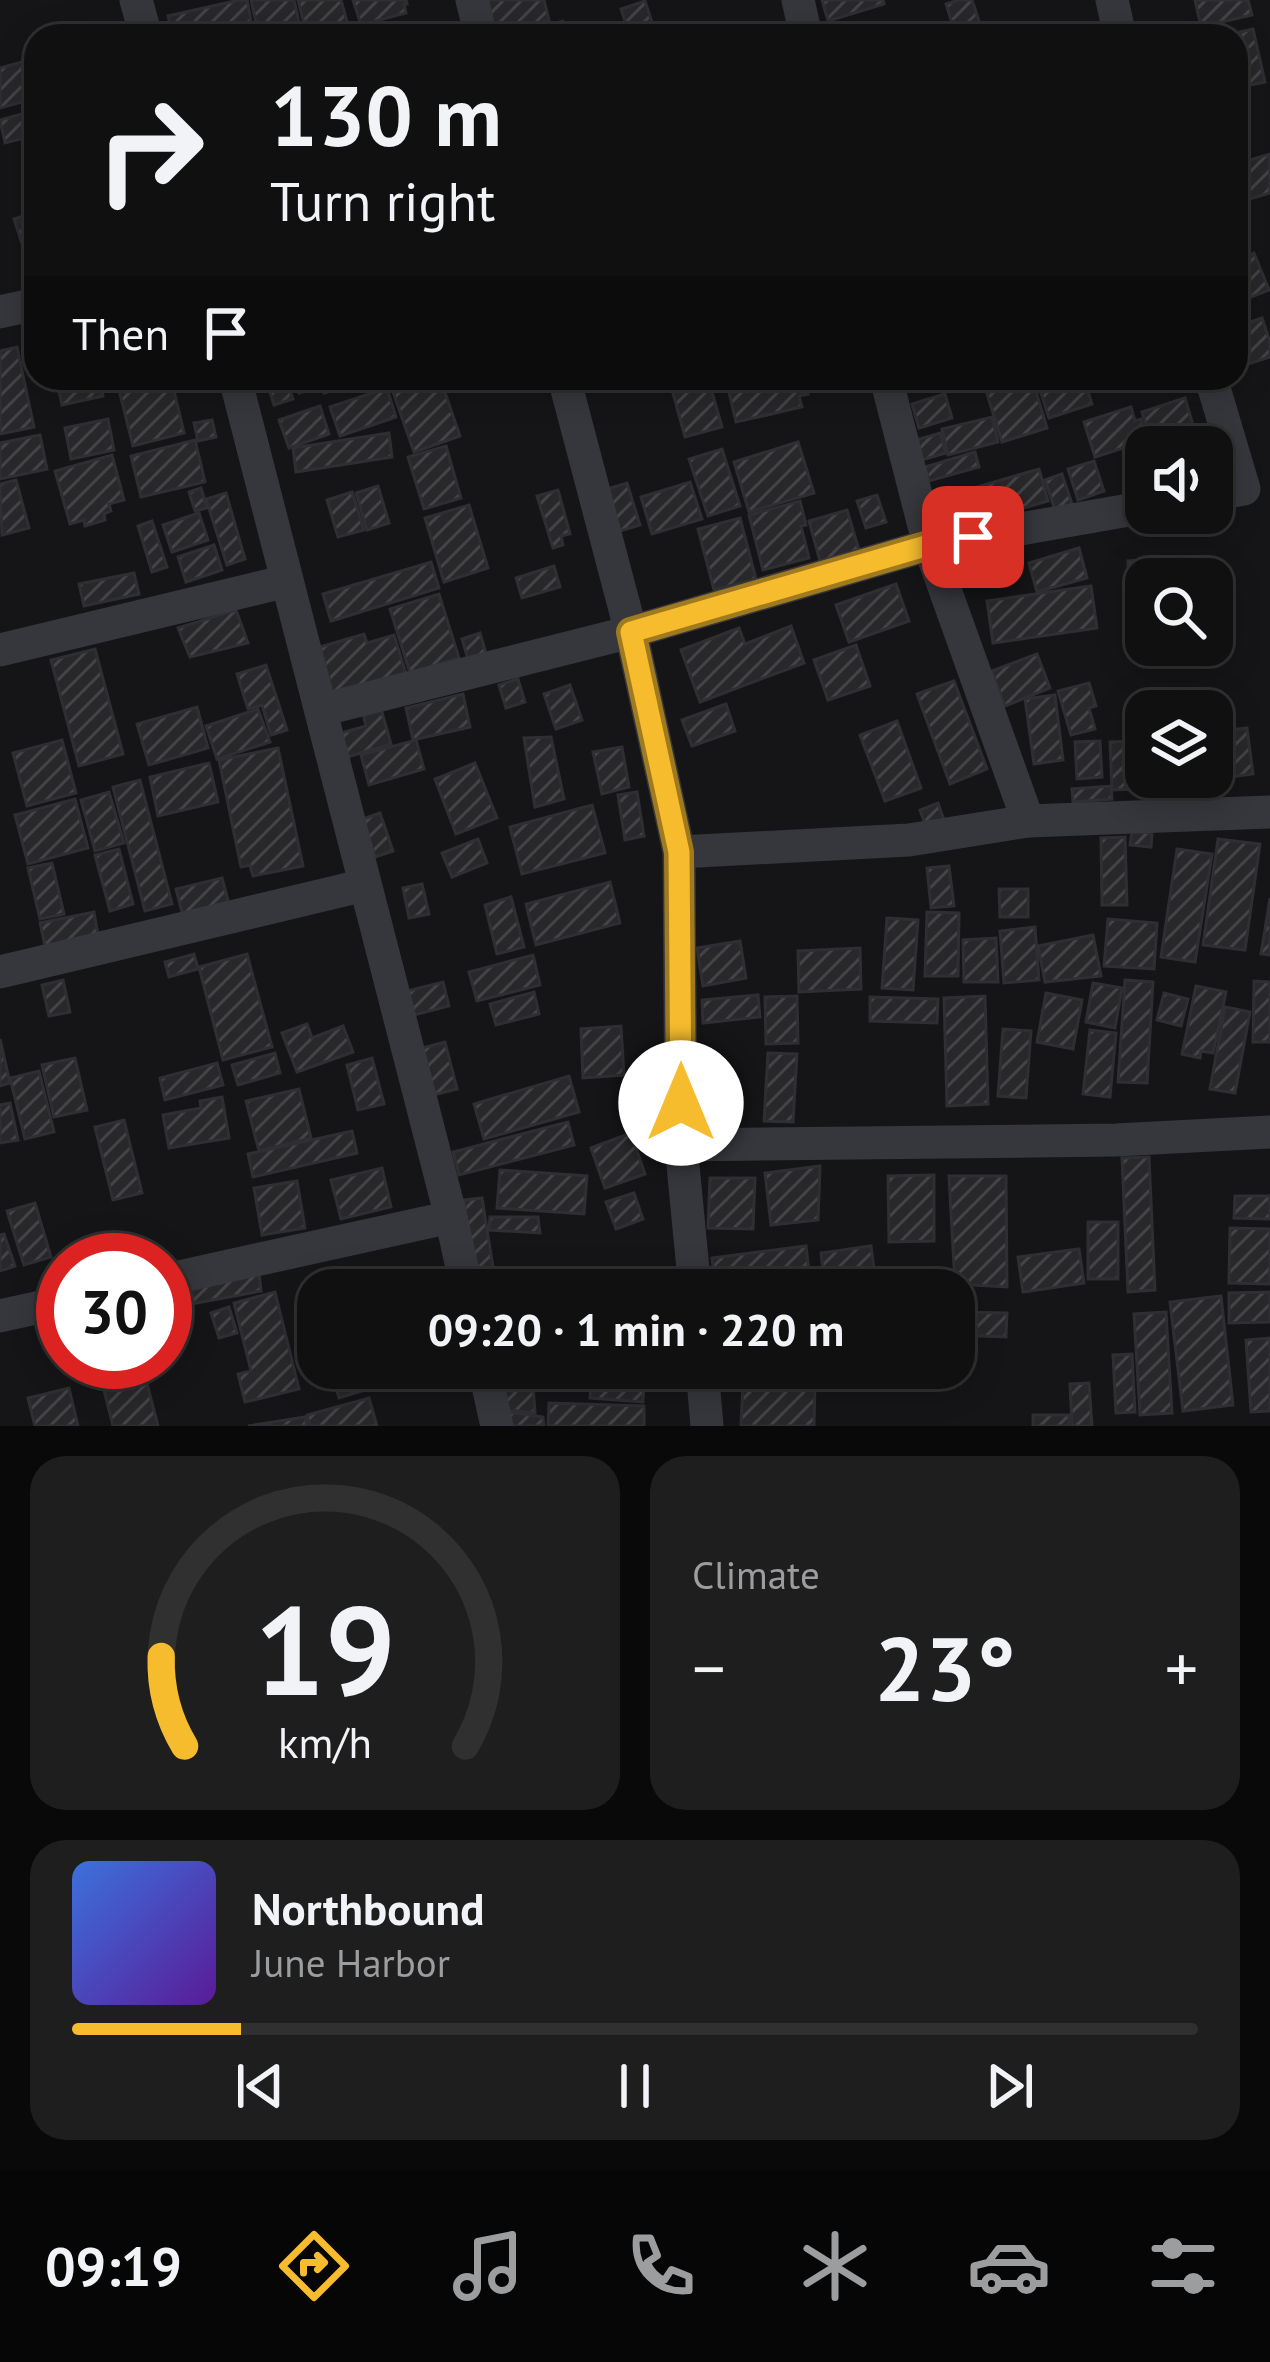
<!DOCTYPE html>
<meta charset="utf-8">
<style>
body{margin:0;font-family:"PT Sans",sans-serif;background:#1e1e1f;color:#f1f3f6;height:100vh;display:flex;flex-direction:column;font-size:45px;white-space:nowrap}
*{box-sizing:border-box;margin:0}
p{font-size:39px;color:#9c9d9f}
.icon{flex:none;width:66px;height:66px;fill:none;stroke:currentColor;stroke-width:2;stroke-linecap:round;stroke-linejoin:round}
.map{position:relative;height:1426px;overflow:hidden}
.side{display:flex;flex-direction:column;gap:30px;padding:30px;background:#090909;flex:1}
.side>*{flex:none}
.top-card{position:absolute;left:24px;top:24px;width:1224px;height:366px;border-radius:36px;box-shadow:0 6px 30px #0003,0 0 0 3px #303031;background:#101011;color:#f1f3f6;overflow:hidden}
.controls{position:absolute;left:1125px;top:426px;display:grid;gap:24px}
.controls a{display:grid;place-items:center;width:108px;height:108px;border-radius:24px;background:#101011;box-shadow:0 6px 30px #0003,0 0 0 3px #303031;font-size:60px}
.speed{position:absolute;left:36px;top:1233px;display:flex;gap:24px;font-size:60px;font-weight:700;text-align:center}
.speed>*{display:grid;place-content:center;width:156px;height:156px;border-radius:50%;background:#101011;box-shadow:0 6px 30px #0003,0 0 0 3px #303031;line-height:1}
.speed .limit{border:18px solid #d22;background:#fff;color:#111}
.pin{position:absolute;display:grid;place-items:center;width:102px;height:102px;color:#fff;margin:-51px;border-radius:24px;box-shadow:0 6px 18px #0006}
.me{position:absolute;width:132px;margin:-66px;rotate:0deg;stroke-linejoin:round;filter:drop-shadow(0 0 9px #0008)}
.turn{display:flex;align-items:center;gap:42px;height:252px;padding:0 48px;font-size:54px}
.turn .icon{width:156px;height:156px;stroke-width:2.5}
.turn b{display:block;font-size:84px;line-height:102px}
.then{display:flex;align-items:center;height:114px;padding:0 48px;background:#0003;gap:24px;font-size:45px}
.big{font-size:90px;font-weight:700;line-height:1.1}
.side .widget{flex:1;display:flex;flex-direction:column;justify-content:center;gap:18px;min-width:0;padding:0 42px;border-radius:36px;background:#1e1e1f}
.side .dial{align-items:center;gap:0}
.dial svg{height:312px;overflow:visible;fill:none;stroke:#303031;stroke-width:7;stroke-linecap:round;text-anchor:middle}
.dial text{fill:#f1f3f6;stroke:none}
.song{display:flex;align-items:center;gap:36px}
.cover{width:144px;height:144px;border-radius:18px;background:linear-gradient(135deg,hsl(220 70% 55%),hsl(270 70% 35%))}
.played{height:12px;border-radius:6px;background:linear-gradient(90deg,#f6bc2e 15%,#303031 15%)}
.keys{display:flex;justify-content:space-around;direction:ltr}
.heat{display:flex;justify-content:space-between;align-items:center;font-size:66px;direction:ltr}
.side .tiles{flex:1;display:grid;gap:30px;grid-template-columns:1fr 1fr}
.widget:last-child{grid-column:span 2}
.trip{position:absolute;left:297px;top:1269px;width:678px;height:120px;border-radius:36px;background:#101011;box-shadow:0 6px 30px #0003,0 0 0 3px #303031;font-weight:700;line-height:120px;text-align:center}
.tab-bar{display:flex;height:192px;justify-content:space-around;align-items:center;background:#060607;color:#9c9d9f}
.tab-bar .icon{width:84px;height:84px}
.tab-bar .current{color:#f6bc2e}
.tab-bar b{font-size:54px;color:#f1f3f6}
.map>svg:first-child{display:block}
</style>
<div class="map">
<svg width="1270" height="1426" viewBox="0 0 1270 1426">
<defs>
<pattern id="building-hatch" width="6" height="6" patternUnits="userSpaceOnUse" patternTransform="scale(3)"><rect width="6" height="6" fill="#28282b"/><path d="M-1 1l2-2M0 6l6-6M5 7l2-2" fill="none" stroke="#444448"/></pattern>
</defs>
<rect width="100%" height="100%" fill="#151517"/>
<g fill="url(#building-hatch)" stroke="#2f2f33" stroke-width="3">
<path d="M239 0H247L254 36H173L168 16Z"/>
<path d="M251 0H294L302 36H259Z"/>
<path d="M298 0H341L351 36H307Z"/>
<path d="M353 0H406L407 4H404L406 13 361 25Z"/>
<path d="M491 0H544L549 20 497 35 486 2Z"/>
<path d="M822 0H883L884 4 828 21Z"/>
<path d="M959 0H972L984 36H956L946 4Z"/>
<path d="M1195 0H1248L1252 15 1201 27Z"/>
<path d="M645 1 654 28 630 36 621 9Z"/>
<path d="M563 21 567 36H507Z"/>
<path d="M1253 29 1265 82 1236 88V36H1222Z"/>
<path d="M36 58V98L0 108V68Z"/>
<path d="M36 110V135L5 143 0 120Z"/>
<path d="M1270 154V193L1236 203V164Z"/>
<path d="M36 212V266L30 268 14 219Z"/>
<path d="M1254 253 1269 290 1236 303V261Z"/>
<path d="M1262 318 1270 342V357L1236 368V327Z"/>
<path d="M17 347 34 427 0 434V351Z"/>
<path d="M56 378H99L103 396 62 405Z"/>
<path d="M116 378H171L184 433 133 446Z"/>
<path d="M295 378H344L347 386 324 393 322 386 299 393Z"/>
<path d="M432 378H440L460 436 414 452 393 392Z"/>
<path d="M702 378H708L722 427 685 437 671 386Z"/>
<path d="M736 378H805L808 394 799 396 802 407 736 422 726 380Z"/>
<path d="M993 378H1032L1047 428 1002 442 983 381Z"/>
<path d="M1036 378H1079L1082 386 1086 385 1092 404 1049 418Z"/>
<path d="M286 379 293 399 274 405 268 386Z"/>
<path d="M387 388 396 417 340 436 330 407Z"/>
<path d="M945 394 952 418 919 428 912 404Z"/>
<path d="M1185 398 1193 425 1177 430 1179 435 1152 444 1142 412Z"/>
<path d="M320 406 329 434 289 448 279 420Z"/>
<path d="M1131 407 1135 421 1141 419 1145 433 1140 435 1142 442 1095 457 1084 422Z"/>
<path d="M992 417 998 442 948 455 942 429Z"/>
<path d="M108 419 114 450 71 459 65 428Z"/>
<path d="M212 420 216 437 198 441 194 423Z"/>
<path d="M389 433 392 457 296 472 293 448Z"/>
<path d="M940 433 946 453 922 460 916 440Z"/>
<path d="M40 435 47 469 0 479V443Z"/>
<path d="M195 440 205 482 141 497 131 456Z"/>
<path d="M798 442 814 493 749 512 734 462Z"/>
<path d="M446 446 461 498 424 509 408 457Z"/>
<path d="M722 449 740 506 708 516 689 459Z"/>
<path d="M975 452 979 467 929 481 925 467Z"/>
<path d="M112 455 124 500 109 504 111 511 104 514 105 520 85 526 84 520 70 524 55 471Z"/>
<path d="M1094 461 1104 491 1078 500 1068 469Z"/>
<path d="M1039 469 1048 501 955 528 946 496Z"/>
<path d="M1062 474 1072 504 1055 510 1045 480Z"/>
<path d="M16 480 29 528 2 535 0 484Z"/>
<path d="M690 482 702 519 652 534 641 497Z"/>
<path d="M627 483 640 525 617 532 604 490Z"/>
<path d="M378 486 389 523 367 530 356 493Z"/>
<path d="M201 488 207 508 195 511 189 492Z"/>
<path d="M558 490 570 534 561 536 563 545 553 548 537 496Z"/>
<path d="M352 492 364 530 338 537 327 500Z"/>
<path d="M226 493 245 559 227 565 206 499Z"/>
<path d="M877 495 886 522 866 528 857 501Z"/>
<path d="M800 501 806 525 801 526 809 558 763 570 749 515Z"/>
<path d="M469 505 488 568 444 582 425 518Z"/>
<path d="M847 510 859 550 820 561 809 521Z"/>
<path d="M199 513 208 540 172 552 163 525Z"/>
<path d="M740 518 756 579 714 590 698 529Z"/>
<path d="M152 521 167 567 152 572 138 526Z"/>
<path d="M214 545 222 570 186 582 178 557Z"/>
<path d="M1079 548 1087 578 1037 592 1029 563Z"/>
<path d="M1185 558 1186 579H1146V631H1131L1128 561Z"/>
<path d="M431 562 439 588 331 621 323 594Z"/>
<path d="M554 566 560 587 522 598 516 578Z"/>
<path d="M134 573 139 594 84 606 79 584Z"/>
<path d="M896 584 909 621 849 642 836 605Z"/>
<path d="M1091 586 1097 628 993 643 987 601Z"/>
<path d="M439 594 459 658 410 673 390 609Z"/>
<path d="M236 610 248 643 190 657 178 628Z"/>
<path d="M791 626 804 663 700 702 681 650 739 628 745 644Z"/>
<path d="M480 633 486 653 468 659 462 639Z"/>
<path d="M364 634 367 643 394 635 406 674 334 696 320 647Z"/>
<path d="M856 645 870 686 828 700 814 660Z"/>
<path d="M95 649 123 754 79 766 51 660Z"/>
<path d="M1037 654 1050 688 1005 706 992 671Z"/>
<path d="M266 665 287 730 271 735 262 705 248 709 237 674Z"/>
<path d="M518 679 525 702 506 708 499 685Z"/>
<path d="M954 681 987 769 950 784 917 694Z"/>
<path d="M1089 683 1096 706 1089 708 1095 729 1071 735 1058 691Z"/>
<path d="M570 685 582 720 556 729 544 694Z"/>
<path d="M463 694 470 727 413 740 406 708Z"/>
<path d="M1055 695 1063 760 1034 764 1025 699Z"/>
<path d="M726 704 735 731 692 746 682 720Z"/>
<path d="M197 707 208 748 149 765 137 724Z"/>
<path d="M258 709 270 742 217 759 206 726Z"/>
<path d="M381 709 391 744 347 757 341 733 366 726 363 714Z"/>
<path d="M897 721 921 788 885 801 860 735Z"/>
<path d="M1247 728 1253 774 1212 779V732Z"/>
<path d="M551 737 564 799 535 807 524 738Z"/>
<path d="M62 740 76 793 27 806 13 753Z"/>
<path d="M416 740 424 769 369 785 361 755Z"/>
<path d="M1100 741 1102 777 1077 779 1075 742Z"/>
<path d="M1135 741 1137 789 1112 790 1110 742Z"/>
<path d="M622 747 629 787 602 794 593 752Z"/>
<path d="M278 748 303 866 253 876 250 865 241 867 219 760Z"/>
<path d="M209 763 218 802 158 816 150 777Z"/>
<path d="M475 763 497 818 456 834 435 779Z"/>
<path d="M140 780 172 904 145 911 113 787Z"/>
<path d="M1111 786 1112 799 1073 802 1072 789Z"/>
<path d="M109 792 124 843 95 851 81 800Z"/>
<path d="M637 792 644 836 625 840 618 795Z"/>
<path d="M75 799 88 848 28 864 15 815Z"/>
<path d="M938 803 946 826 928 832 920 810Z"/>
<path d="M592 805 605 853 522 874 510 827Z"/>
<path d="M380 813 393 851 375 857 363 819Z"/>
<path d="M1132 831 1152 833 1151 847 1130 845Z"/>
<path d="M1125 837 1127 905H1102L1101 838Z"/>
<path d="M478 839 487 863 452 877 442 853Z"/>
<path d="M1218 839 1260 844 1245 950 1203 945Z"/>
<path d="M119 849 133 904 110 911 95 855Z"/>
<path d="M1177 849 1212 854 1195 962 1161 957Z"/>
<path d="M52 863 64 914 40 919 28 868Z"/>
<path d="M949 866 954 906 931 908 927 868Z"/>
<path d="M222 878 229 904 183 916 176 889Z"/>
<path d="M610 882 620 923 536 945 526 904Z"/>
<path d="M422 884 429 914 409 918 403 888Z"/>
<path d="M999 889H1028V917H1000Z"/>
<path d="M511 897 524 947 497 954 485 905Z"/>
<path d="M1270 898V955L1261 954Z"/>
<path d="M94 912 98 935 45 946 40 923Z"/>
<path d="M927 912 959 913 958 976H925Z"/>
<path d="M887 918 918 920 913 990 882 988Z"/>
<path d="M1108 919 1157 923 1154 969 1104 966Z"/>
<path d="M1035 927 1039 980 1004 983 1000 931Z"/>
<path d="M1093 935 1101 976 1045 982 1038 946Z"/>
<path d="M996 938 998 982H964L963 940Z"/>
<path d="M740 941 746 978 703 986 697 948Z"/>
<path d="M860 948 861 989 799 992 798 951Z"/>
<path d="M194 954 198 969 169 977 165 962Z"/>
<path d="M247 954 272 1047 223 1060 199 967Z"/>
<path d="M533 955 540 985 477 1001 469 972Z"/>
<path d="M63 980 70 1012 49 1016 42 985Z"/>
<path d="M1125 980 1153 982 1147 1083 1118 1082Z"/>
<path d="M1254 981 1270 982V1042H1253Z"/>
<path d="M443 982 449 1006 406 1017 399 993Z"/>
<path d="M1093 983 1122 988 1115 1028 1086 1022Z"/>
<path d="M1196 986 1226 992 1213 1053 1201 1051 1200 1058 1182 1054Z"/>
<path d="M534 992 539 1014 496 1025 490 1004Z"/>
<path d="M1046 993 1082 1000 1073 1049 1037 1042Z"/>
<path d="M1164 993 1188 999 1181 1026 1157 1020Z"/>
<path d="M758 995 760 1017 703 1023 702 1000Z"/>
<path d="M797 996 798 1043 766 1044 765 997Z"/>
<path d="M985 996 988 1104 947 1106 944 998Z"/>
<path d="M870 997 938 999 937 1023 870 1021Z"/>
<path d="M1225 1007 1250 1012 1235 1093 1210 1089Z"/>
<path d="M307 1024 312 1038 343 1026 353 1052 297 1072 282 1033Z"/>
<path d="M621 1026 624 1075 583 1078 581 1029Z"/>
<path d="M1003 1029 1031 1031 1026 1098 998 1096Z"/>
<path d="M1090 1030 1116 1033 1110 1097 1083 1094Z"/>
<path d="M0 1039 10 1083 0 1086Z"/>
<path d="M445 1042 457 1089 430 1096 418 1049Z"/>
<path d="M275 1053 280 1073 238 1085 232 1065Z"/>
<path d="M768 1053 797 1054 793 1122 764 1121Z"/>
<path d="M75 1058 87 1110 54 1117 42 1065Z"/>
<path d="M372 1058 384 1104 358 1110 347 1065Z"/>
<path d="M217 1063 223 1085 165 1100 160 1078Z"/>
<path d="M39 1071 54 1132 25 1139 10 1078Z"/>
<path d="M569 1076 579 1112 484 1139 474 1104Z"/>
<path d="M299 1089 311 1138 259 1151 246 1101Z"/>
<path d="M222 1097 229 1138 169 1148 163 1115 201 1108 200 1101Z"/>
<path d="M10 1103 18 1140 0 1143V1105Z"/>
<path d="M124 1120 142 1193 113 1200 95 1127Z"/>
<path d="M568 1122 574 1145 459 1175 453 1152Z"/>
<path d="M352 1131 357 1153 253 1177 248 1154Z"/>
<path d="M631 1133 645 1174 605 1188 591 1148Z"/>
<path d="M1149 1157 1155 1290 1128 1292 1122 1158Z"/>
<path d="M820 1166 818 1220 771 1225 765 1173Z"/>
<path d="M382 1168 391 1207 341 1219 331 1180Z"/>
<path d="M500 1170 587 1176 584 1214 497 1208Z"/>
<path d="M934 1175V1241L889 1242 888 1176Z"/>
<path d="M949 1176H1006L1007 1287 955 1284Z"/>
<path d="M710 1178H755L753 1229 708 1228Z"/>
<path d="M297 1181 305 1228 262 1235 254 1188Z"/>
<path d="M634 1193 643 1219 616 1229 606 1202Z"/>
<path d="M1235 1196H1270V1219L1234 1218Z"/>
<path d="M482 1198 493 1267 471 1270 464 1200Z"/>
<path d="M35 1203 51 1257 24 1265 7 1211Z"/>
<path d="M490 1217H538L540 1233 489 1230Z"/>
<rect x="1088" y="1222" width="30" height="57"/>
<path d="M1230 1228 1270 1229V1284L1229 1283Z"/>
<path d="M4 1234 15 1266 0 1271V1235Z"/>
<path d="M806 1246 811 1288 716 1290 712 1258Z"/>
<path d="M871 1246 877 1290H825L821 1253Z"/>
<path d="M1079 1249 1084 1283 1023 1292 1018 1257Z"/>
<path d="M258 1263 261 1291 186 1305 178 1280Z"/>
<rect x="883" y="1269" width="47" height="21"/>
<path d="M275 1292 299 1389 245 1402 238 1374 251 1371 234 1303Z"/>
<path d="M1270 1292V1322L1229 1323V1293Z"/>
<path d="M1221 1296 1233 1405 1183 1411 1170 1302Z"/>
<path d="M229 1307 237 1333 219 1338 211 1313Z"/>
<path d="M958 1312 1007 1313 1006 1337 957 1335Z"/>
<path d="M1166 1312 1172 1413 1140 1415 1134 1314Z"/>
<path d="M1270 1338V1411L1251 1412 1246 1340Z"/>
<path d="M1132 1354 1135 1412 1116 1413 1113 1355Z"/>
<path d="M142 1364 158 1426H113L100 1374Z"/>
<path d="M330 1368H366L372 1388 339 1398Z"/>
<path d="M373 1368H421L379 1385Z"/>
<path d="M502 1368H532L535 1413 507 1410Z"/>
<path d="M592 1368 645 1370 643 1402 590 1398Z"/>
<path d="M743 1382 815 1385 814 1426H741Z"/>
<path d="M1089 1383 1092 1426H1072L1070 1384Z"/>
<path d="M69 1388 78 1426H35L28 1398Z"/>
<path d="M369 1398 377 1426H310L307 1415Z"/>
<path d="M549 1403 644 1406V1426H548Z"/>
<path d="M508 1412 543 1417 544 1426H510Z"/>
<rect x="1033" y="1415" width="36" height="11"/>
<path d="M305 1417 307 1426H248Z"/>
</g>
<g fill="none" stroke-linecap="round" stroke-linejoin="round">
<g stroke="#36373c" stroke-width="33">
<path d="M136 0 146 36"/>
<path d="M472 0 481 36"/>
<path d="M798 0 806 36"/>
<path d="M1112 0 1120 36"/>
<path d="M0 312 36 304"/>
<path d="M235 378 451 1217 467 1290"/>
<path d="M564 378 631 632 679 852 681 1145 1116 1140 1270 1132"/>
<path d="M886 378 929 545 1028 821 1270 812"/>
<path d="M1211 378 1244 489 1212 495"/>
<path d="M0 650 287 581"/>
<path d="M321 710 631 632 929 545 1146 507"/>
<path d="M679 852 909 840 1028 821"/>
<path d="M0 972 365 885"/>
<path d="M681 1145 695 1290"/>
<path d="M165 1280 451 1217"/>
<path d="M0 1316 63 1302"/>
<path d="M484 1368 497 1426"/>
<path d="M702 1368 707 1426"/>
</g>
</g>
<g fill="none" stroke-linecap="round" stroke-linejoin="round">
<defs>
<path id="route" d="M681 1103 679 852 631 632 929 545 973 537"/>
</defs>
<use href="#route" stroke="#a07a1e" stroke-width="30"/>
<use href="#route" stroke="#f6bc2e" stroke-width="21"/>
</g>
</svg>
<div class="controls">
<a><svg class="icon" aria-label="sound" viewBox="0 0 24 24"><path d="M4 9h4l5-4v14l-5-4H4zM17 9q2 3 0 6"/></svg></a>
<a><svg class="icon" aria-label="search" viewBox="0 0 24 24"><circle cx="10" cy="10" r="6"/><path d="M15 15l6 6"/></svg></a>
<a><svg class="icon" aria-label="layers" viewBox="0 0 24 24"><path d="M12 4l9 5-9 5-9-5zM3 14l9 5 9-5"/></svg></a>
</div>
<div class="speed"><div class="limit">30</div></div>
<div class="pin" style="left:973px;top:537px;background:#d93025"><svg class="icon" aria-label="arrive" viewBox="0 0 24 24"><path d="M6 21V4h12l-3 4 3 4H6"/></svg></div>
<svg class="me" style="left:681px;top:1103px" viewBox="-20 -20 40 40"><circle r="19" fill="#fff"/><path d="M0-13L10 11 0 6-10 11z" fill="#f6bc2e"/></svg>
<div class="trip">09:20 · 1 min · 220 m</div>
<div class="top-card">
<div class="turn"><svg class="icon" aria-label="right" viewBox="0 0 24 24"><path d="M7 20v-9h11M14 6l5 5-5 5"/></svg><div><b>130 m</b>Turn right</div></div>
<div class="then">Then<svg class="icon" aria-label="arrive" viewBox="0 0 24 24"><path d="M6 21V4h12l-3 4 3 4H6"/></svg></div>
</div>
</div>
<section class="side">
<div class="tiles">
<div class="widget dial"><svg viewBox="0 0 100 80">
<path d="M14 69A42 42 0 1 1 86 69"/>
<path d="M14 69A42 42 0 0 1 8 46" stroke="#f6bc2e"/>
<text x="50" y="56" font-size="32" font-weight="700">19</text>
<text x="50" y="72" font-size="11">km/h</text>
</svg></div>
<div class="widget"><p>Climate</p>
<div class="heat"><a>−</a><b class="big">23°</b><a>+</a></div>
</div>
<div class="widget">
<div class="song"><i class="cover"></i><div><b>Northbound</b><p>June Harbor</p></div></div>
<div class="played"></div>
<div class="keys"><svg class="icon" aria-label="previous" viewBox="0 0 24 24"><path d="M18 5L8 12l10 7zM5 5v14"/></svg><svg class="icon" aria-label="pause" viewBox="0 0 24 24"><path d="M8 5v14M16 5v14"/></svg><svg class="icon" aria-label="next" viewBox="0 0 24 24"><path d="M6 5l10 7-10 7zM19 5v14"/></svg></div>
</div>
</div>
</section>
<nav class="tab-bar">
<b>09:19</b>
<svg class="icon current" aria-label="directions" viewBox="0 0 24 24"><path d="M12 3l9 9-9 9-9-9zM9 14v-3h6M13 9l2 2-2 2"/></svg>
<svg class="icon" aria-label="music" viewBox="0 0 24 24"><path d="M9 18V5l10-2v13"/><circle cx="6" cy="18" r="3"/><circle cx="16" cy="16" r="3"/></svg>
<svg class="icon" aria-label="phone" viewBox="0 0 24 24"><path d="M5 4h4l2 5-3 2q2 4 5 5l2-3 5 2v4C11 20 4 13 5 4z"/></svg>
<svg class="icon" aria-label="climate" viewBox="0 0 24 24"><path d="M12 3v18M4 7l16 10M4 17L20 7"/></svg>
<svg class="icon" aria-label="car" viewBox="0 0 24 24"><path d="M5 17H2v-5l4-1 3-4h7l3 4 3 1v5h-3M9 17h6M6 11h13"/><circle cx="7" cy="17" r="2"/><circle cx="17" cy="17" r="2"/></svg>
<svg class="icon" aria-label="filters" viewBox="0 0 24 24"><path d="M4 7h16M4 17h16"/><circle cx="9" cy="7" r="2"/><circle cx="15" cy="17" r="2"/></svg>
</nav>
